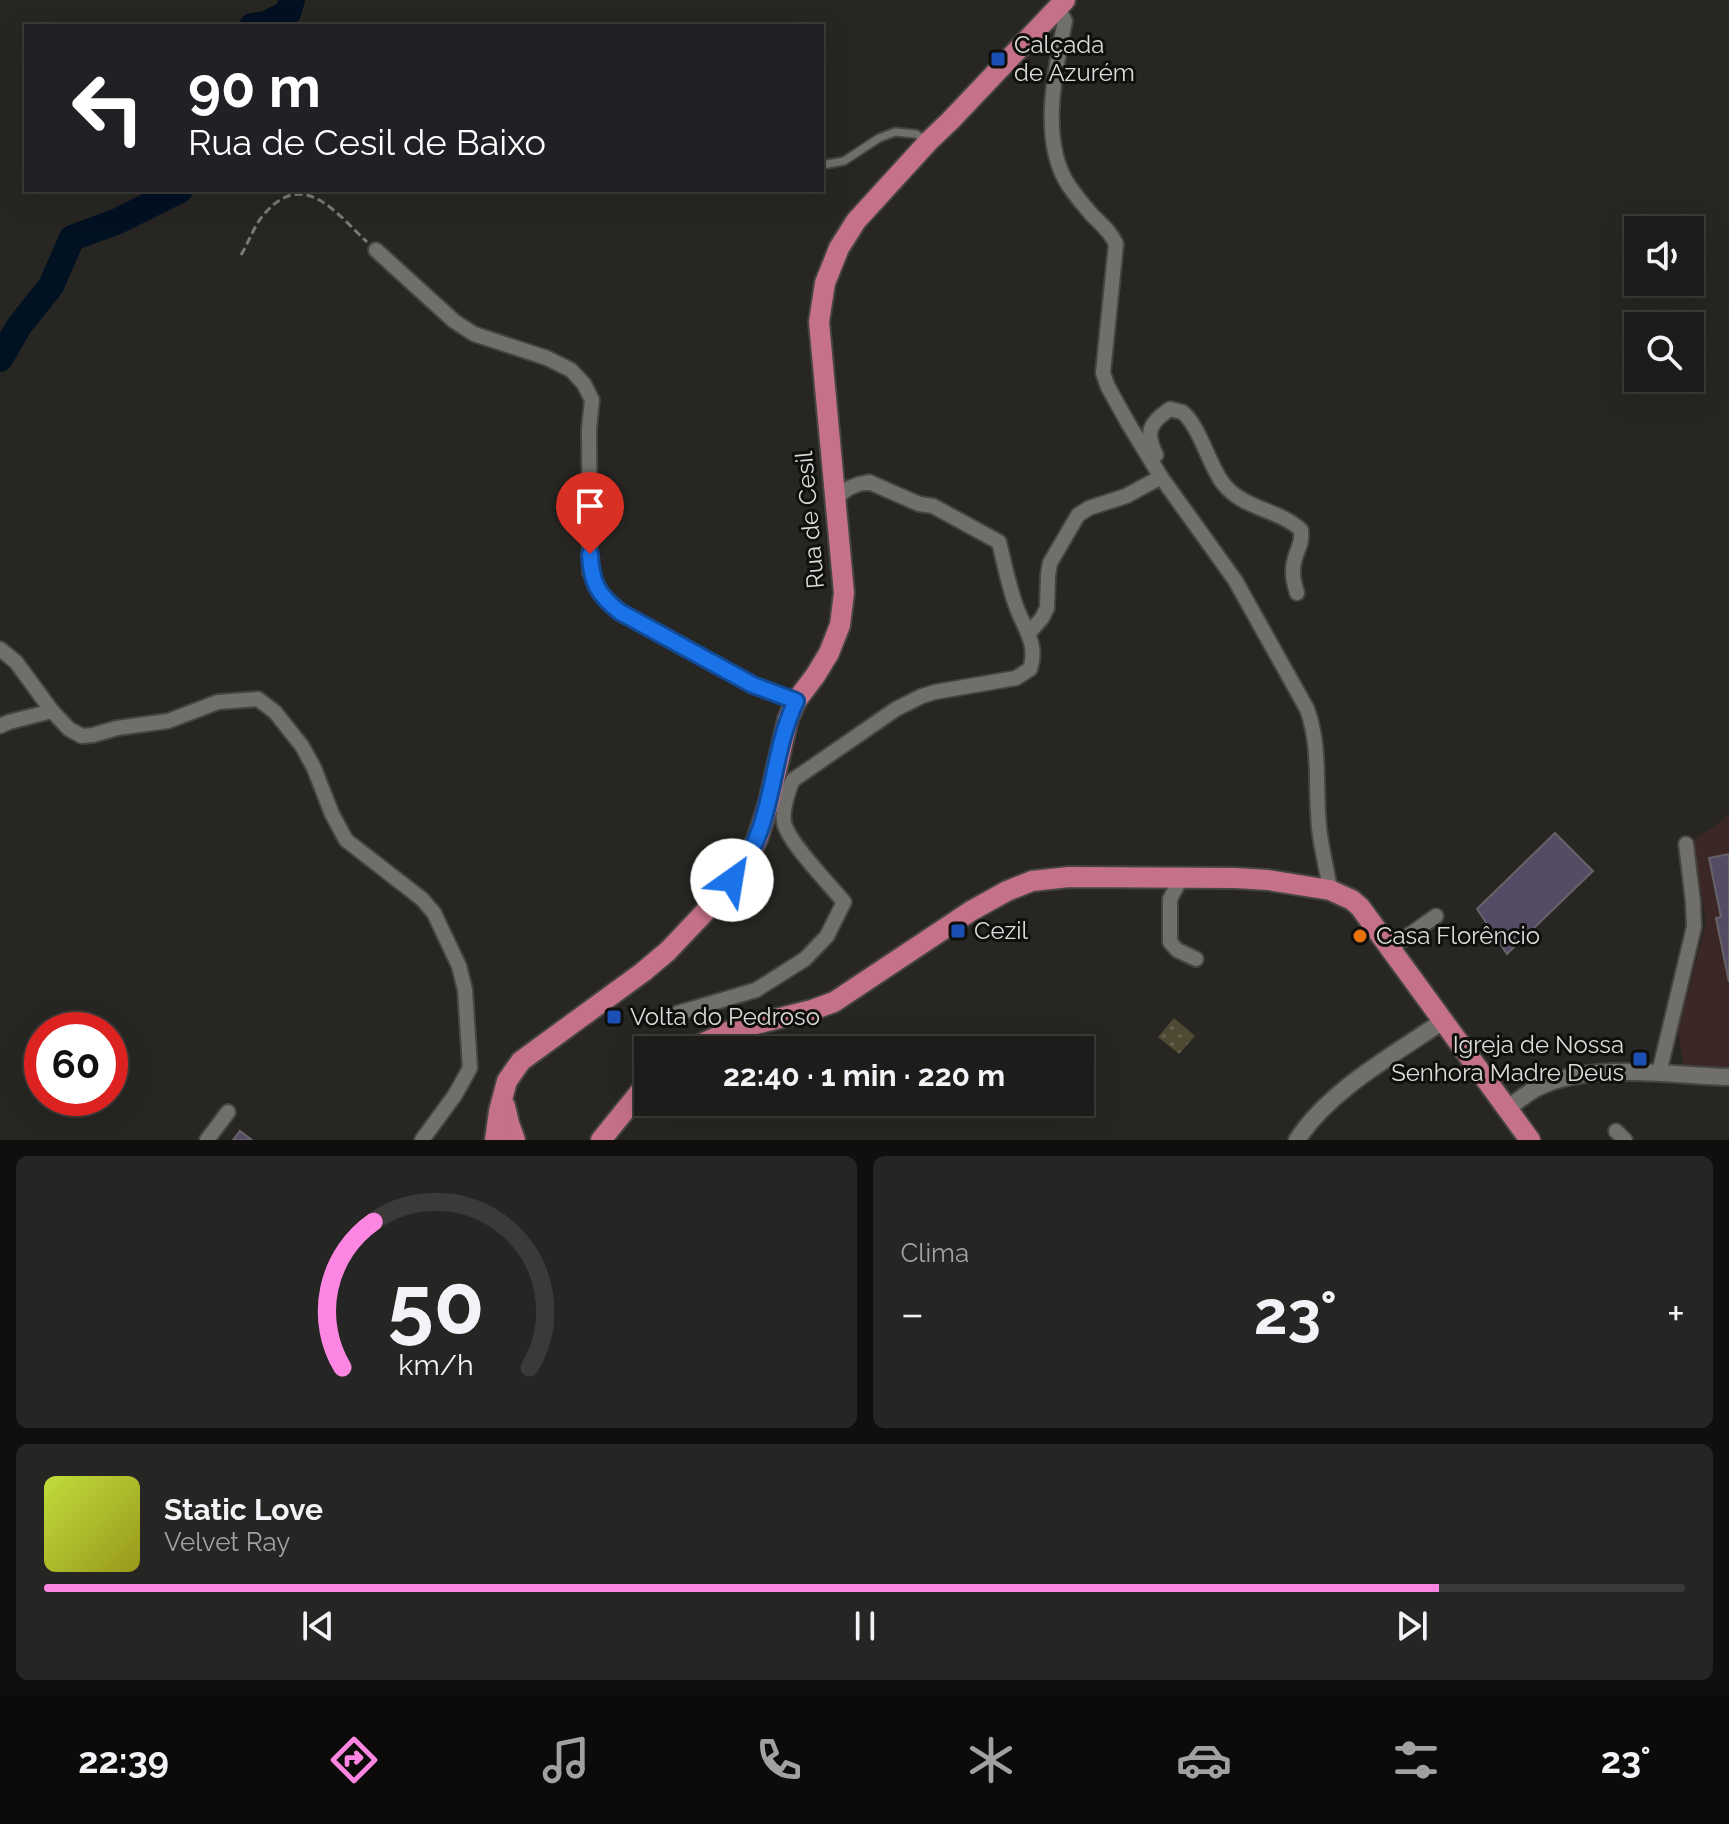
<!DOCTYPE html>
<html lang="pt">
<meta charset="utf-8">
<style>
body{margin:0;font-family:Raleway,sans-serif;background:#252523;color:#f1f3f6;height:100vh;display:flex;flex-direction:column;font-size:30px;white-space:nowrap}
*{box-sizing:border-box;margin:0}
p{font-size:26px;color:#a0a1a2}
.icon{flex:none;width:44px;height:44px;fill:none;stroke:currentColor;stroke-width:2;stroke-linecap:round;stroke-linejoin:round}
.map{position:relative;height:1140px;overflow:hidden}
.drawer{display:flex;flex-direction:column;gap:16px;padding:16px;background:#100f0e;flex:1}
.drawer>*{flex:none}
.top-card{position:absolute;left:24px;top:24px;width:800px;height:168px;border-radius:0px;box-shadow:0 8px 32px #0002,0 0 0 2px #3b3a39;background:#202124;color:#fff;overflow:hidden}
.fabs{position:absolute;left:1624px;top:216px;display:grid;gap:16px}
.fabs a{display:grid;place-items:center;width:80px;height:80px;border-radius:0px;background:#1d1c1a;box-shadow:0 8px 32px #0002,0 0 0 2px #3b3a39;font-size:40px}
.speed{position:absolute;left:24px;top:1012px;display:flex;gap:16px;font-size:40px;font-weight:700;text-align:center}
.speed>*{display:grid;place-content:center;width:104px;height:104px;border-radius:50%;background:#1d1c1a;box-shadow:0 8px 32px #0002,0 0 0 2px #3b3a39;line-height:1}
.speed .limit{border:12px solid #d22;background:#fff;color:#111}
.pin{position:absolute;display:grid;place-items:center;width:68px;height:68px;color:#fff;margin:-82px -34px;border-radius:50% 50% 50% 0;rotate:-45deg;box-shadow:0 0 8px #0007}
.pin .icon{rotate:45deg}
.me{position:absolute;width:88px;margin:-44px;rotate:32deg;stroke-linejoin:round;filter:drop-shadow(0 0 6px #0008)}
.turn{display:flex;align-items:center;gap:28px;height:168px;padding:0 32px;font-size:36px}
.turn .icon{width:104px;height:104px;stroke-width:2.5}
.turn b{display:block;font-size:56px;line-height:68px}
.big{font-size:60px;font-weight:700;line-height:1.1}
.drawer .widget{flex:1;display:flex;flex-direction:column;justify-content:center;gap:12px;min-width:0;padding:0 28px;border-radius:12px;background:#252523}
.drawer .dial{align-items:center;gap:0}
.dial svg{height:208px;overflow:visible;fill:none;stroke:#3b3a39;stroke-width:7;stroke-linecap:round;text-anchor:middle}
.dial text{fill:#f1f3f6;stroke:none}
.song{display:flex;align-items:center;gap:24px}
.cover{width:96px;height:96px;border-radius:12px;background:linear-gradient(135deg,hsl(70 70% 55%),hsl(60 70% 35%))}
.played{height:8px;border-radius:4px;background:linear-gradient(90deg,#fd86e2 85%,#3b3a39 85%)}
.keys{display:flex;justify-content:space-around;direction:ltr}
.heat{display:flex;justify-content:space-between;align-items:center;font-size:44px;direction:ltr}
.drawer .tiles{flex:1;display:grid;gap:16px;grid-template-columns:1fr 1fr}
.widget:last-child{grid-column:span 2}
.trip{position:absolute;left:634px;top:1036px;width:460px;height:80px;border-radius:0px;background:#1d1c1a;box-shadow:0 8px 32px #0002,0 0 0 2px #3b3a39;font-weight:700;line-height:80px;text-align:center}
.tabs{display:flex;height:128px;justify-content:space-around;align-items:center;background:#0c0b0a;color:#a0a1a2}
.tabs .icon{width:56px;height:56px}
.tabs .selected{color:#fd86e2}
.tabs b{font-size:36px;color:#f1f3f6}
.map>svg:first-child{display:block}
</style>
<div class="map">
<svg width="1729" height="1140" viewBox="0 0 1729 1140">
<defs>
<pattern id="grass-dots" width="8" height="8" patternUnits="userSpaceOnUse" patternTransform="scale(2)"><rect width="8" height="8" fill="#4f4933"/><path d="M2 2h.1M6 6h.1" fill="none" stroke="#686350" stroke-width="1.8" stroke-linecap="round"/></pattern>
</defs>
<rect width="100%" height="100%" fill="#272622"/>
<path fill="#3b2726" d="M1729 814V1072L1684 1068 1678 1031 1706 922 1694 849 1695 837 1713 828Z"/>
<path fill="url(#grass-dots)" d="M1174 1018 1195 1036 1179 1054 1158 1037Z"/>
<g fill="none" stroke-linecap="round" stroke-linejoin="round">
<g stroke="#012" stroke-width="26">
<path d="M252 26 266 24 288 13 292 0"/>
<path d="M0 359 19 326 51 286 72 238 118 221 180 190"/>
</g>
</g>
<g fill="#564b65" stroke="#656368" stroke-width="2">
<path d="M1555 833 1593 871 1507 954 1477 909Z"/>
<path d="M1729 854V982L1716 918 1721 917 1709 858Z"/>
<path d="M240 1131 252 1140H233Z"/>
</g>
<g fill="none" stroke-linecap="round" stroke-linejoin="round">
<defs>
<path id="service" d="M822 165 844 161 879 138 895 132 916 134 926 140"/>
<g id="minor">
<path d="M1058 8 1065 21C1055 71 1039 141 1069 186 1076 196 1084 206 1092 215 1101 224 1111 232 1116 244L1103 373 1108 387 1128 423 1161 477 1235 580 1307 709C1321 747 1315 787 1319 827 1321 848 1327 869 1330 890"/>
<path d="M376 250 454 321 474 334 547 358 571 370 584 384 592 400 589 429 590 572C598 589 605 600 620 612L753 685 796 701"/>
<path d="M1156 455C1145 432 1149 423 1170 409 1171 409 1181 412 1182 412 1198 423 1210 466 1222 482 1241 509 1279 509 1301 530 1302 544 1299 545 1295 558 1291 570 1293 581 1297 593"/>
<path d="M1029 633 1042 618 1047 608 1048 575 1050 563 1078 515 1089 508 1126 496 1161 477"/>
<path d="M0 649 16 662 52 711 9 722 0 726"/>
<path d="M52 711 69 729 82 736 93 735 117 728 168 721 218 702 258 699 275 712 302 746 314 768 332 814 346 840 422 899 434 913 459 966 465 990 470 1068 455 1095 422 1140"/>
<path d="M1182 877 1170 899V942L1177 950 1196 959"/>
<path d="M1391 948 1436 916"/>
<path d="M678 1013 756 990 805 959 827 936 844 902C830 885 787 841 784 822 782 811 788 790 793 780L896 709 922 696 935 692 1016 678 1030 669C1039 643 1022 626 1015 603 1008 583 1004 562 999 542L933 506 919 504 869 482 859 484 849 488 835 498"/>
<path d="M1659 1073 1694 927 1693 902 1686 844"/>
<path d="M1616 1131 1625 1140"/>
<path d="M207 1140 228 1112"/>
</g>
<g id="tertiary">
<path d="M1508 1108C1518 1101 1528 1092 1539 1087 1594 1061 1670 1076 1729 1077"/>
<path d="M1297 1140C1329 1090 1395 1054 1443 1021"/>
</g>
<g id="primary">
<path d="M688 1050 732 1030 812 1010 834 1002 971 911 1007 891 1032 881 1069 877 1235 878 1268 880 1330 890 1352 900 1360 907 1530 1140"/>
<path d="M505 1106 509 1123 515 1140"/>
<path d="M495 1140 499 1111 507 1081 521 1061 643 972 668 951 720 896 745 865 758 837 769 802 788 719 796 701 815 676 829 653 840 625 844 593 819 322 825 283 839 248 856 221 929 141 950 121 1065 0"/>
<path d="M601 1140 648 1082"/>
</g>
</defs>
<use href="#service" stroke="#454441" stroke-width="11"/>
<use href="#minor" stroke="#454441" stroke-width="18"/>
<use href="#tertiary" stroke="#454441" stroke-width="20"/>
<use href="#primary" stroke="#454441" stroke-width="24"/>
<path stroke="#7a7976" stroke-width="3" stroke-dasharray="8 4" stroke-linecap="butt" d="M241 255C249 242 255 223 266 212 305 169 337 214 367 242"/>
<use href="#service" stroke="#706f6a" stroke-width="7"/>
<use href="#minor" stroke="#706f6a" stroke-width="14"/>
<use href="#tertiary" stroke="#706f6a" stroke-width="16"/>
<use href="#primary" stroke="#c57188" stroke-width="20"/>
</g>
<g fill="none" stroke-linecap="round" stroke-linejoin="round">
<defs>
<path id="route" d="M590 554C591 582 598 595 620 612L753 685 796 701C768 760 777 826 732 880"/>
</defs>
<use href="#route" stroke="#114b97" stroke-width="20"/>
<use href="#route" stroke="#1a73e8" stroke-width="14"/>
</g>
<g fill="#1a4fb4" stroke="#0f0f0d" stroke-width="3">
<rect x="990" y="51" width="16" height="16" rx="4"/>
<rect x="950" y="923" width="16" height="16" rx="4"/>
<rect x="606" y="1009" width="16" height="16" rx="4"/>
<rect x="1632" y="1051" width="16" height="16" rx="4"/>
</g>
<circle fill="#e8710a" stroke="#0f0f0d" stroke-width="3" cx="1360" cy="936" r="8"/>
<g text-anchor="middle" stroke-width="6" stroke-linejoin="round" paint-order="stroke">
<g font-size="24" fill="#dcdbd9" stroke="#0f0f0d" text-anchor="start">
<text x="1014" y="53">Calçada<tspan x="1014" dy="28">de Azurém</tspan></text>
<text x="974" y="939">Cezil</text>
<text x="1376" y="944">Casa Florêncio</text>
<text x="630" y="1025">Volta do Pedroso</text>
<text x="1624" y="1053" text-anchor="end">Igreja de Nossa<tspan x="1624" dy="28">Senhora Madre Deus</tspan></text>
</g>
<g font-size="24" fill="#dcdbd9" stroke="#0f0f0d">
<text transform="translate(810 520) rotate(-95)" y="8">Rua de Cesil</text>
</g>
</g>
</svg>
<div class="fabs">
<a><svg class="icon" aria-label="sound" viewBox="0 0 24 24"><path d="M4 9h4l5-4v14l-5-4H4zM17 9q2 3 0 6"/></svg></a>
<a><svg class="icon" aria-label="search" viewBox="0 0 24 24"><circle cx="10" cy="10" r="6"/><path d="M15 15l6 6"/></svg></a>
</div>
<div class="speed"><div class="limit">60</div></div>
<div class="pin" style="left:590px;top:554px;background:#d93025"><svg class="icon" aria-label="arrive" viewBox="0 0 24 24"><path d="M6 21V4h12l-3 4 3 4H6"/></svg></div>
<svg class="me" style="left:732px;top:880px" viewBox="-20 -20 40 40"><circle r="19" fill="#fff"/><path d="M0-13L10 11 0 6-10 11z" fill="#1a73e8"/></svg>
<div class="trip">22:40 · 1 min · 220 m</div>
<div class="top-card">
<div class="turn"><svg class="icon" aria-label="left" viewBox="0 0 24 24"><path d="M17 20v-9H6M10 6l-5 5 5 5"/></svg><div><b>90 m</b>Rua de Cesil de Baixo</div></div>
</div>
</div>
<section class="drawer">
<div class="tiles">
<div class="widget dial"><svg viewBox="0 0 100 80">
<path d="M14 69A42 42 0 1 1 86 69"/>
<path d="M14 69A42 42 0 0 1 26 13" stroke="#fd86e2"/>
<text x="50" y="56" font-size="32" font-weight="700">50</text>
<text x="50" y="72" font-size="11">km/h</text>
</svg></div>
<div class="widget"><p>Clima</p>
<div class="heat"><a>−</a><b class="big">23°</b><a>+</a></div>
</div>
<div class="widget">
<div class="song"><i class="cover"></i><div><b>Static Love</b><p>Velvet Ray</p></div></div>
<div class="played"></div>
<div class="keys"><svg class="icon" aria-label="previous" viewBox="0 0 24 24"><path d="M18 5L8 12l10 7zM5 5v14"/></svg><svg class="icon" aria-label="pause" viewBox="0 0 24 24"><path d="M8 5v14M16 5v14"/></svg><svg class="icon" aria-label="next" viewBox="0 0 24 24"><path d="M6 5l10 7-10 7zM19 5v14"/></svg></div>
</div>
</div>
</section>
<nav class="tabs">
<b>22:39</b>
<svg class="icon selected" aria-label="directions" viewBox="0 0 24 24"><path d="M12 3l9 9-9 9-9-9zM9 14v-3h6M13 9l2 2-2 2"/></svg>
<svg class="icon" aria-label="music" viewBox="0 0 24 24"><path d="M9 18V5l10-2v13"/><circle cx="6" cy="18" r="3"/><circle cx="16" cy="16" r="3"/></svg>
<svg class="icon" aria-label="phone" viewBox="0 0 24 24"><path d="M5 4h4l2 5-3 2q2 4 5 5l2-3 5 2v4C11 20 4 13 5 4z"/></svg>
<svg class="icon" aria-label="climate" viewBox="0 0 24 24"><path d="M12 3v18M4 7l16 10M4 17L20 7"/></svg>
<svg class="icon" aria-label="car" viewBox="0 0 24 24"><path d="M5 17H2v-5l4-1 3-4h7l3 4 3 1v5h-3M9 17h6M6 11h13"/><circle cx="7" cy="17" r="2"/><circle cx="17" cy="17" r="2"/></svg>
<svg class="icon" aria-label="filters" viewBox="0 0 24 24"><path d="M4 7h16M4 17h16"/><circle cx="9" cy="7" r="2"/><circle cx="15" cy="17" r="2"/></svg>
<b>23°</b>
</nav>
